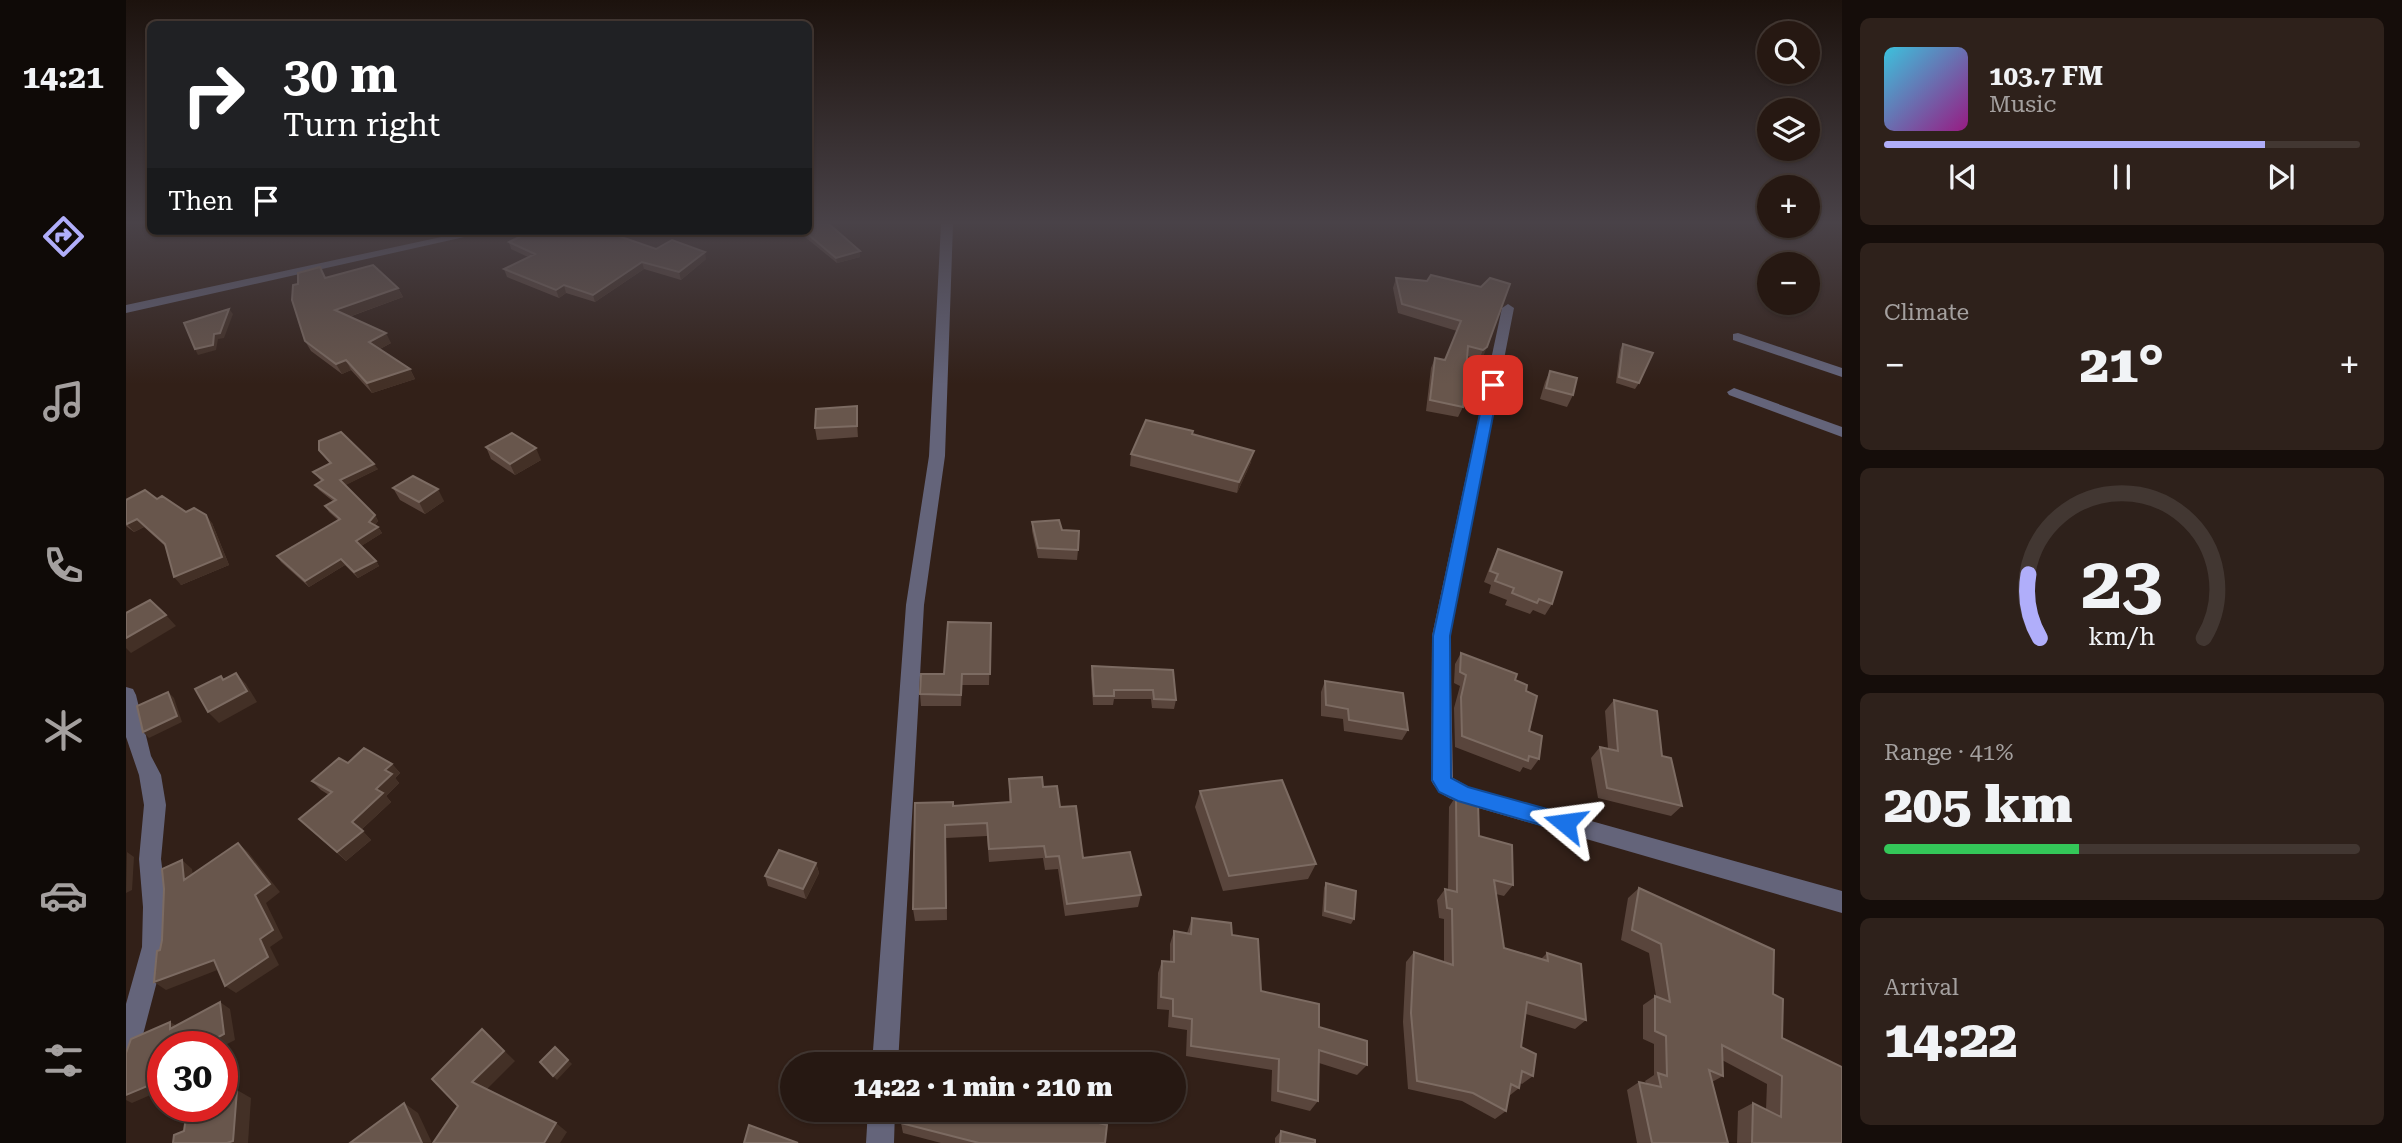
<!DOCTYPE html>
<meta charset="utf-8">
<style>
body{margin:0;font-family:"Roboto Serif",serif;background:#2e211b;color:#f1f3f6;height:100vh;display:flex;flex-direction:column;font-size:26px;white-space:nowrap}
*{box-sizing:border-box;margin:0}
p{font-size:23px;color:#a4a09f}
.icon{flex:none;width:38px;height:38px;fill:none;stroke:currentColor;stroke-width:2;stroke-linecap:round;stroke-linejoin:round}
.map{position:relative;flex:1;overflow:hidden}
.panel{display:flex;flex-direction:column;gap:18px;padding:18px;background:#150d0a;width:560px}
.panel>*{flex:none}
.guide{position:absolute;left:21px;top:21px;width:665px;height:214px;border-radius:10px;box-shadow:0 2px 5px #0004,0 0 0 2px #423732;background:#202124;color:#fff;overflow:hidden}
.buttons{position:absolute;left:1631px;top:21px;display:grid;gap:14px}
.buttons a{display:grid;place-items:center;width:63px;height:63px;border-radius:50%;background:#261812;box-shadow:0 2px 5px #0004,0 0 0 2px #423732;font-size:35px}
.speed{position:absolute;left:21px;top:1031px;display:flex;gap:14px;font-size:35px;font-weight:700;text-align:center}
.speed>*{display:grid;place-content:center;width:91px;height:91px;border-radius:50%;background:#261812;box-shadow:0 2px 5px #0004,0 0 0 2px #423732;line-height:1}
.speed .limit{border:10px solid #d22;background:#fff;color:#111}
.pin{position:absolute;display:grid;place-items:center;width:60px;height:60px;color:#fff;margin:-30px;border-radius:14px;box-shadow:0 4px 10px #0006}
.me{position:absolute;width:77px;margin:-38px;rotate:286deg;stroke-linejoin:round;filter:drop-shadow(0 0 5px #0008)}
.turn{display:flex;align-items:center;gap:24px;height:147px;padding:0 21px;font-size:32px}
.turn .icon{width:91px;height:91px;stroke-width:2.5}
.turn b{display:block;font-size:49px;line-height:60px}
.then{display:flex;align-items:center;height:66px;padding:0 21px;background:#0003;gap:14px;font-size:26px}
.big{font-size:52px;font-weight:800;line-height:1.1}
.panel .tile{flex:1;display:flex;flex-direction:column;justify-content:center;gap:10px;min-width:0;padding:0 24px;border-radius:10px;background:#2e211b}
.panel .dial{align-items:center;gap:0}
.dial svg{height:182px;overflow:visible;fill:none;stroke:#423732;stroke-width:7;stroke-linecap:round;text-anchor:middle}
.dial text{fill:#f1f3f6;stroke:none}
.song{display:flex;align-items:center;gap:21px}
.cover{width:84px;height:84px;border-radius:10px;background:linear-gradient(135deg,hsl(190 70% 55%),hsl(310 70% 35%))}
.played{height:7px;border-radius:4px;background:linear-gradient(90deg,#b0aefa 80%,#423732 80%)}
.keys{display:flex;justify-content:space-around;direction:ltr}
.heat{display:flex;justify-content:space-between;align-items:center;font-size:38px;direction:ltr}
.charge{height:10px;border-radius:5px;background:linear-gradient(90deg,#34c759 41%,#423732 0)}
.trip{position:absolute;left:654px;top:1052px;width:406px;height:70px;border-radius:35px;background:#261812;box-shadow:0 2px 5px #0004,0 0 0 2px #423732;font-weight:800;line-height:70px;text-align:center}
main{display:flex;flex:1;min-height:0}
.menu{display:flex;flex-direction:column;width:126px;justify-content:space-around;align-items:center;background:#0f0a07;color:#a4a09f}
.menu .icon{width:49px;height:49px}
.menu .selected{color:#b0aefa}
.menu b{font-size:32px;color:#f1f3f6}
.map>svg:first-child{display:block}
</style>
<main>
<nav class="menu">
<b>14:21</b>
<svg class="icon selected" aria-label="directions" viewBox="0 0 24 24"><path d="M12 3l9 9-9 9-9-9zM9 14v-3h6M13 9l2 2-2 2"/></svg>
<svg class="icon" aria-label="music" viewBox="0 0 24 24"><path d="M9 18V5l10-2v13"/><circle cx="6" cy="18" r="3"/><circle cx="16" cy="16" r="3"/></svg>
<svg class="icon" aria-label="phone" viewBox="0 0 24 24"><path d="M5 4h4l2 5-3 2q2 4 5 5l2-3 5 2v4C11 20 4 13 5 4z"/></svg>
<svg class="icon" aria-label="climate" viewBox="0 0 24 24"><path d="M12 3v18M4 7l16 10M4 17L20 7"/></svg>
<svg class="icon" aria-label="car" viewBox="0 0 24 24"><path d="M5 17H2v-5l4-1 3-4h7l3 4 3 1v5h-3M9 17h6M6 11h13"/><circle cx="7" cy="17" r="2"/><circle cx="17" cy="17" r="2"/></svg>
<svg class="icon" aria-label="filters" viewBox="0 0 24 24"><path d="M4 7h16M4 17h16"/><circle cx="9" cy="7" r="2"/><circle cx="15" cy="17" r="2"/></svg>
</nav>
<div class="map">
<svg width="1716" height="1143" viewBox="0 0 1716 1143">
<rect width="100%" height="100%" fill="#322018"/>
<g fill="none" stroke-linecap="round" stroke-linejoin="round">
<g fill="#64647a" fill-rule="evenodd">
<path d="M815 224H827L819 456 798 605 772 1064H746L780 605 803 456Z"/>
<path d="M343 231H365L0 313V305Z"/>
<path d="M1382 304 1388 308 1324 636 1327 778 1343 787 1716 891V913L1339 804C1324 799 1312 795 1305 780L1306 636 1376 308Z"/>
<path d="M1612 333 1716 368V377L1607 340V334Z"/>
<path d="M1608 388 1716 427V437L1603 395 1601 392Z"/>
<path d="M0 687 7 689 10 695 25 756 35 775 40 805 35 859 41 907 40 947 13 1050 9 1059 0 1063V1004L16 947 17 907 13 859 18 805 13 775 0 737Z"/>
<path d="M742 1110H769L768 1143H740Z"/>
</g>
</g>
<g fill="#59453c">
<path d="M646 231H682L734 257 711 263 674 233 657 237Z"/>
<path d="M383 242 530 249 580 259 555 280 518 269 469 302 440 293 433 298 381 277 378 269 402 257 385 249Z"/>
<path d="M200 278 272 288 277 297 223 317 265 343 254 349 284 369 289 379 246 393 225 370 216 374 185 351 179 341Z"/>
<path d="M1270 278 1355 287 1364 278 1357 357 1353 360 1341 356 1337 407 1332 417 1300 411 1305 368 1309 358 1319 360 1331 331 1272 313 1267 288Z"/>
<path d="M1497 344 1513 383 1509 389 1490 383 1494 350Z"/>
<path d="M1424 371 1447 395 1441 407 1414 399 1419 382Z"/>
<path d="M731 406 732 437 691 440 689 428Z"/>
<path d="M1067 434 1125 462 1111 493 1004 466 1005 454Z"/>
<path d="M360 447 415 460 389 475 365 459Z"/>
<path d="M193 450 252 469 219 485 249 515 252 521 249 525 252 527 256 533 235 546 250 561 253 566 232 578 219 565 183 587 155 562 151 556 212 520 203 512 199 506 208 502 193 490 189 485 195 481 187 472 204 464Z"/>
<path d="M267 488 318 501 299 514 274 500Z"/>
<path d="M31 499 86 523 103 565 55 585 39 546 18 527 8 532 0 526V500Z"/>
<path d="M906 522 936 530 952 550 951 560 912 558 906 531Z"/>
<path d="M1372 549 1426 604 1419 615 1407 610 1404 614 1379 605 1381 600 1363 593 1365 585 1358 582 1366 561Z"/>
<path d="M865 623 863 685H836L835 706H795L794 694 818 674Z"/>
<path d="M1335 653 1389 680 1400 691 1403 731 1413 759 1405 770 1397 767 1394 772 1329 747 1328 708 1334 686 1328 683 1329 664Z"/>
<path d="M966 666 1047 670 1050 700 1048 709 1026 708 1025 699H988L987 705H967L965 675Z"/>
<path d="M1199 681 1282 730 1276 740 1218 731 1217 719 1195 716V692Z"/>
<path d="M1488 700 1536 756 1556 806 1545 816 1472 798 1465 758 1474 747 1482 748 1479 711Z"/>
<path d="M222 763 266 764 274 773 269 778 273 783 260 796 265 802 235 830 245 840 220 861 173 819 203 795 195 790 186 781Z"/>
<path d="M883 779 917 787 934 807 957 858 1015 895 1012 907 939 916 932 869 919 870 917 858 863 862 861 836 820 838 821 920 789 921 787 909 827 806 883 802Z"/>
<path d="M1074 791 1190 864 1182 879 1097 891 1069 807Z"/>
<path d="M1330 796 1353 836 1387 885 1378 896 1370 894 1378 948 1415 959 1421 953 1460 1020 1449 1029 1400 1014 1395 1047 1407 1076 1396 1084 1394 1083 1393 1088 1383 1096 1380 1111 1369 1119 1336 1101 1282 1089 1277 1022 1280 962 1288 952 1318 962V919L1313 918 1311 900 1319 889 1322 890 1323 807Z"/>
<path d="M690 863 693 873 680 899 642 886 639 876Z"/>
<path d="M1200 883 1228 919 1225 924 1196 916 1198 888Z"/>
<path d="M1513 888 1647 994 1656 1038 1716 1143H1611L1612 1111 1627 1103 1640 1110 1641 1084 1596 1060 1597 1076 1586 1082 1602 1143H1511L1501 1090 1513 1082 1520 1083 1519 1081 1528 1075V1044L1517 1039V1005L1530 996 1523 953 1495 940 1502 898Z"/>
<path d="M1066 918 1106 935 1135 991 1193 1027 1241 1065 1231 1075 1193 1063 1192 1101 1184 1111 1145 1101 1146 1070 1060 1056 1061 1030 1042 1027 1043 1010 1031 1009 1032 973 1036 961 1044 962V944L1048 931 1061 933Z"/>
<path d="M775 1123 979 1143H815L777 1133Z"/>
<path d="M1155 1131 1189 1143H1149V1138Z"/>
</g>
<g fill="#433026">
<path d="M660 231H674V233L657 237 656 232Z"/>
<path d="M734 251V257L711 263 710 258Z"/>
<path d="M579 252 580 259 555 280 553 272Z"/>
<path d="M516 262 518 269 469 302 467 295Z"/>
<path d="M438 285 440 293 433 298 430 290Z"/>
<path d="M272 288 277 297 214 320 209 310Z"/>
<path d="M103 309 107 314 98 338 92 339 90 350 72 355 69 349 88 334Z"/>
<path d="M260 333 265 343 248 352 243 342Z"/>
<path d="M1361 347 1357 357 1353 360 1357 350Z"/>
<path d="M220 360 225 370 216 374 210 364Z"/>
<path d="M284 369 289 379 246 393 241 383Z"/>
<path d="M731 406 732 418V437L731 426Z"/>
<path d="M410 448 415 460 389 475 384 464Z"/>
<path d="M1128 451 1125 462 1111 493 1113 482Z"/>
<path d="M248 464 252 469 218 486 214 480Z"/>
<path d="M312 489 318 501 299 514 293 502Z"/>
<path d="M80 515 86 523 103 565 55 585 48 577Z"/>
<path d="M249 515 252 521 247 528 243 522Z"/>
<path d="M11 519 18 527 8 532 1 524Z"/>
<path d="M252 527 256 533 234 547 230 541Z"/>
<path d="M215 559 219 565 183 587 179 581Z"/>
<path d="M250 561 253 566 232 578 228 572Z"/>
<path d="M40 615 50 626 5 653 0 648V638Z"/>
<path d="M110 673 120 684 131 702 93 723 82 712Z"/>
<path d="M42 692 48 698 56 722 23 738 17 732Z"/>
<path d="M266 764 274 773 269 778 273 783 260 796 265 802 234 831 226 822 250 789 259 770Z"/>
<path d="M237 831 245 840 220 861 211 852Z"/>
<path d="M112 843 122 852 154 892 140 903 157 938 144 947 153 965 110 993 99 986 134 939 129 895Z"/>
<path d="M1 852 8 857 6 890 0 893Z"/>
<path d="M56 860 66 869 69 889 58 880Z"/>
<path d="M690 863 693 873 680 899 677 889Z"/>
<path d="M88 960 99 967 40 990 28 982Z"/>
<path d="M94 1002 104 1009 109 1040 97 1046 96 1058V1046H86Z"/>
<path d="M44 1022 55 1028 44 1029Z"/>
<path d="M356 1029 389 1061 358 1092 346 1082Z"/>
<path d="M442 1060 446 1064 431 1080 427 1076Z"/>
<path d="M26 1084 37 1087V1097L29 1093 6 1103 0 1100V1095Z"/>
<path d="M111 1090 125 1098 122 1143H101Z"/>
<path d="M278 1103 292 1113 306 1143H296Z"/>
<path d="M430 1123 441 1132 434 1143H418Z"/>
</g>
<g fill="#68564c" stroke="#7c6b62" stroke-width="2">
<path d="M682 224H703L734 251 710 258 678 231H682Z"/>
<path d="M406 231H478L530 249 546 240 579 252 553 272 516 262 467 295 438 285 430 290 378 269 409 254 383 242Z"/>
<path d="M247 265 272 288 209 310 260 333 243 342 284 369 241 383 220 360 210 364 179 341 166 300 167 285 172 284V273L194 267 199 278Z"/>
<path d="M1305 275 1355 287 1364 278 1384 284 1361 347 1357 350 1342 346 1337 407 1304 400 1309 358 1319 360 1335 321 1276 304 1270 278 1301 281Z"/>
<path d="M103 309 94 333 88 334 87 345 69 349 58 323Z"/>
<path d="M1497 344 1527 353 1513 383 1493 377Z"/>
<path d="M1424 371 1451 378 1447 395 1420 388Z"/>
<path d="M731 406V426L689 428 690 409Z"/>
<path d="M1020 420 1067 431 1066 434 1128 451 1113 482 1005 454Z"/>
<path d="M215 432 248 464 214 480 249 515 243 522 252 527 230 541 250 561 228 572 215 559 179 581 151 556 214 519 199 506 210 500 189 485 197 480 187 472 205 463 193 450V441Z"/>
<path d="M386 433 410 448 384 464 360 447Z"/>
<path d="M287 476 312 489 293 502 267 488Z"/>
<path d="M19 490 31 499 36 496 60 512 68 508 80 515 96 557 48 577 39 544 11 519 1 524 0 523V500Z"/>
<path d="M933 520 936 530 953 531 952 550 912 548 906 522Z"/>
<path d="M1372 549 1436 572 1426 604 1413 599 1411 603 1386 593 1388 588 1369 581 1372 574 1364 571Z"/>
<path d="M24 600 40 615 0 638V613Z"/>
<path d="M822 622 865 623 864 674H836L835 695 794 694 795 674H818Z"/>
<path d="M1335 653 1391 674 1389 680 1401 685 1400 691 1411 696 1403 731 1416 736 1413 759 1403 756 1402 761 1336 736 1335 697 1340 675 1334 672Z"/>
<path d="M966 666 1047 670 1050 700 1028 699 1027 690H988V696H968Z"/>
<path d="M110 673 121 691 82 712 69 689 95 676 97 680Z"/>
<path d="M1199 681 1277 693 1282 730 1223 720 1222 709 1200 705Z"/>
<path d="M42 692 51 716 17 732 11 706Z"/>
<path d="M1488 700 1531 711 1536 756 1545 758 1556 806 1481 788 1474 747 1492 751Z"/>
<path d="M238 748 266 764 259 770 266 774 250 789 257 793 226 822 237 831 211 852 173 819 206 792 186 781 213 758 222 763Z"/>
<path d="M916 777 917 787 931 786 934 807 950 806 957 858 1004 852 1015 895 941 904 933 856 920 857 918 846 863 849 861 823 819 825 820 908 787 909 789 803 827 802V806L885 802 883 779Z"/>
<path d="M1156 780 1190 864 1103 876 1074 791Z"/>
<path d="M1330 796 1352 802 1353 836 1386 845 1387 885 1368 880 1378 948 1422 961 1421 953 1455 964 1460 1020 1401 1002 1395 1047 1410 1054 1407 1076 1396 1071 1393 1088 1385 1084 1380 1111 1347 1093 1291 1081 1285 1013 1288 952 1327 965 1326 909 1321 908 1319 889 1331 892Z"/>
<path d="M112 843 144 884 129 895 147 930 134 939 142 957 99 986 88 960 28 982 31 951 34 950 36 940 38 889 36 869 56 860 58 880Z"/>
<path d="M653 850 690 863 677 889 639 876Z"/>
<path d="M1200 883 1230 891 1228 919 1199 911Z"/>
<path d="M1513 888 1648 950 1647 994 1657 999 1656 1038 1716 1067V1143H1626L1627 1103 1655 1117 1656 1076 1596 1045 1597 1076 1583 1070 1602 1143H1526L1513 1082 1535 1087 1532 1073 1541 1076 1540 1036 1529 1031V996L1544 1002 1535 944 1506 930Z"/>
<path d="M1066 918 1105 923 1106 935 1132 939 1135 991 1193 1004V1027L1241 1041V1065L1193 1050 1192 1101 1152 1091 1153 1059 1065 1046 1066 1019 1047 1016V999L1035 997 1036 961 1048 962V931L1065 934Z"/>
<path d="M94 1002 98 1034 87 1040 86 1046H37V1087L25 1092 26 1084 0 1095V1053L5 1039 44 1022V1029Z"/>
<path d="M356 1029 378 1051 346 1082 430 1123 418 1143H307L332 1106 306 1079Z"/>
<path d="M429 1047 442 1060 427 1076 414 1062Z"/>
<path d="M111 1090 107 1141 101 1143H47L48 1135 58 1131 61 1110 71 1106H96V1096Z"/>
<path d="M278 1103 296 1143H224Z"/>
<path d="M778 1110H919L981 1125 979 1143H853L775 1123Z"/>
<path d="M623 1125 672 1143H618Z"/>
<path d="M1155 1131 1189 1140V1143H1154Z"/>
</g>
<linearGradient id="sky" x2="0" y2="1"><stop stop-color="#1c120d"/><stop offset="0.58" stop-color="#494248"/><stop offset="1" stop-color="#494248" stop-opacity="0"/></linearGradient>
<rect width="1716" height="384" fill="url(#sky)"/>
<path fill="#1a73e8" stroke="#114b97" stroke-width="2" d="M1367 381 1373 385 1324 636 1325 778 1342 787 1446 816 1449 823 1446 829 1439 832 1332 801 1313 792 1306 780 1307 636 1360 385Z"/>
</svg>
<div class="buttons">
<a><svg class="icon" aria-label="search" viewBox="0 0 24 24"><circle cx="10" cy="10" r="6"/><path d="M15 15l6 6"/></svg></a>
<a><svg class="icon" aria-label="layers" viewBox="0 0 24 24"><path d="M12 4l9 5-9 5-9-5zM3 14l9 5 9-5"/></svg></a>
<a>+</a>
<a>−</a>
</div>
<div class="speed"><div class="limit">30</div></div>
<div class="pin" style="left:1367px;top:385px;background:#d93025"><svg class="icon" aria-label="arrive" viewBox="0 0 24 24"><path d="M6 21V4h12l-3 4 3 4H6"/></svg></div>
<svg class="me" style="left:1439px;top:823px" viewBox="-20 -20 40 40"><path d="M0-17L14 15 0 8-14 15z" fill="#1a73e8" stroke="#fff" stroke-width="4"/></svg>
<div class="trip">14:22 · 1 min · 210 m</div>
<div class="guide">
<div class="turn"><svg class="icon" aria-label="right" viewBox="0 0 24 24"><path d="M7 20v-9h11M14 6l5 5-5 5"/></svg><div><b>30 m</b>Turn right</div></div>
<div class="then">Then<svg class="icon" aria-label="arrive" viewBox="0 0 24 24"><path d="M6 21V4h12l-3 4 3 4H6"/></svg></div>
</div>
</div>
<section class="panel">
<div class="tile">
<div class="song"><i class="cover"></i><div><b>103.7 FM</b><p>Music</p></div></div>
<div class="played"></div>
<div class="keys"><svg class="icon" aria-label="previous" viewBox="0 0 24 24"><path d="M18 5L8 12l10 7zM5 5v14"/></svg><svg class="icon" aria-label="pause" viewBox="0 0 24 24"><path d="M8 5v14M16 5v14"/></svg><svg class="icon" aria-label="next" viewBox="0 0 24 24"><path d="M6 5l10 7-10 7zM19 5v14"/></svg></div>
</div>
<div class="tile"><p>Climate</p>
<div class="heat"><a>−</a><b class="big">21°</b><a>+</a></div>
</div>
<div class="tile dial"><svg viewBox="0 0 100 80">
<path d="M14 69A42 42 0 1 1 86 69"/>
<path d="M14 69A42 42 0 0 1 9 41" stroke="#b0aefa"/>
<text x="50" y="56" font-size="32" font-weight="700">23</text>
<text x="50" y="72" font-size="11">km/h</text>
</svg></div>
<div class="tile"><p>Range · 41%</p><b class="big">205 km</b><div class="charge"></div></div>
<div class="tile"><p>Arrival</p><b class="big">14:22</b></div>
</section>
</main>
